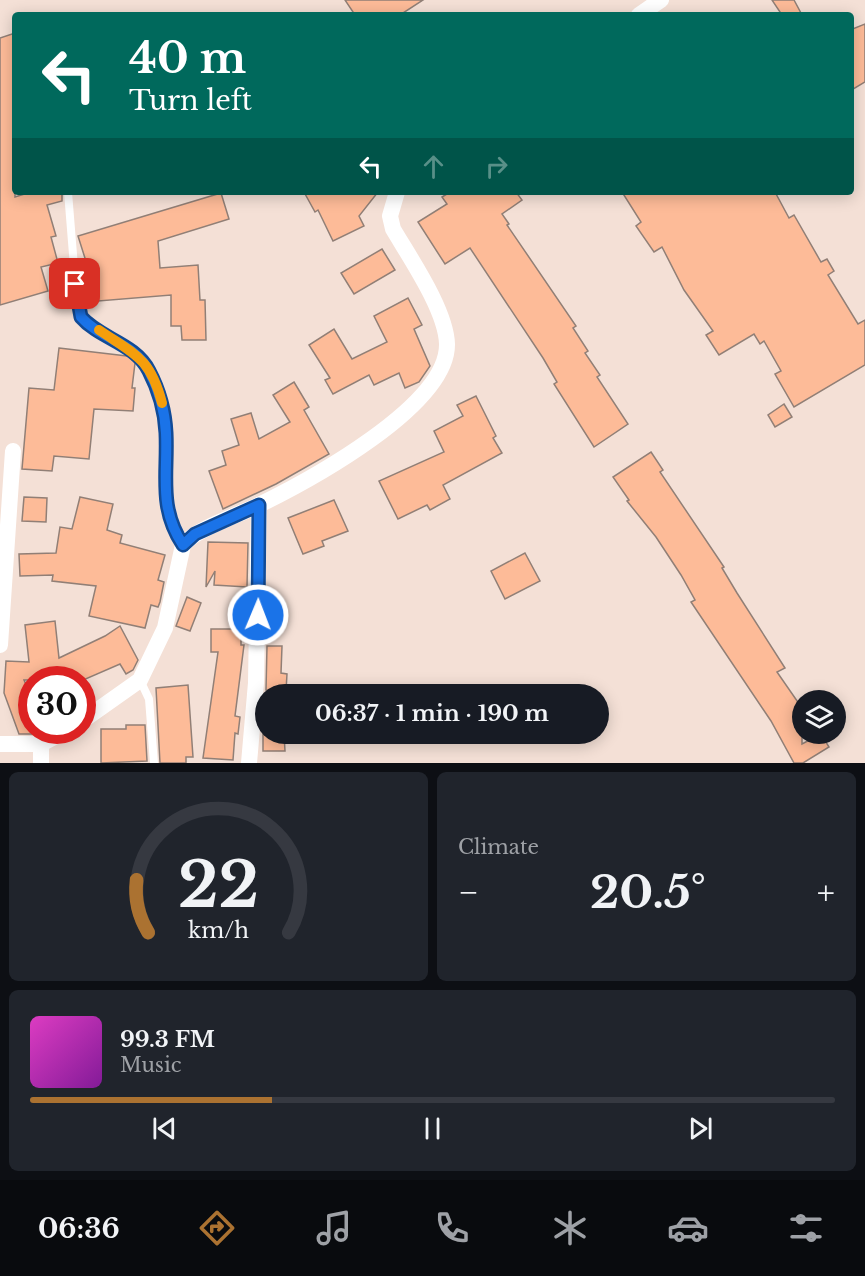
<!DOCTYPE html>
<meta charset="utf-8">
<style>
body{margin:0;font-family:"Libre Baskerville",serif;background:#20242c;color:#f1f3f6;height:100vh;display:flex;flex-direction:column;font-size:22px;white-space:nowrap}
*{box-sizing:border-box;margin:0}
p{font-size:20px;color:#9ea1a6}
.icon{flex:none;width:33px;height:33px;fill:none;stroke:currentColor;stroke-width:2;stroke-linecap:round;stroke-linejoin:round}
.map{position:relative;height:763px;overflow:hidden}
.side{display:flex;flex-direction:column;gap:9px;padding:9px;background:#0d0f14;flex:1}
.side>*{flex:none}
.hud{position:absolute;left:12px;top:12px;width:842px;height:183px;border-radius:6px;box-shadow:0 3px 15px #0003;background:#00695c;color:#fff;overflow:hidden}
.buttons{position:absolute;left:792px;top:690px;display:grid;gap:12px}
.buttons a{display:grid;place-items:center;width:54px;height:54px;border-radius:50%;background:#171b24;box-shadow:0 3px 15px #0003;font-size:30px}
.speed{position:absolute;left:18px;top:666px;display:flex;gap:12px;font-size:30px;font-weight:700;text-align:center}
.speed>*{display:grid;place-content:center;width:78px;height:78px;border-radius:50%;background:#171b24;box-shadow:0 3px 15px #0003;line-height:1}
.speed .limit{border:9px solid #d22;background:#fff;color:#111}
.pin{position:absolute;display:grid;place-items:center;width:51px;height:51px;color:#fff;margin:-26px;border-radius:12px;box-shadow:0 3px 9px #0006}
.me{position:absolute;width:66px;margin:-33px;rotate:1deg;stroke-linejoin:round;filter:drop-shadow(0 0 4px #0008)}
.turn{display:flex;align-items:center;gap:21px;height:126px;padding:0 18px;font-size:27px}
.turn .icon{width:78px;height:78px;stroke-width:2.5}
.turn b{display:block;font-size:42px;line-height:51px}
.lanes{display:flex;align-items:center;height:57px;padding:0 18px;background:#0003;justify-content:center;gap:30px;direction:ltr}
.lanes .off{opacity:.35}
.big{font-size:45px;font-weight:700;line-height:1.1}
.side .tile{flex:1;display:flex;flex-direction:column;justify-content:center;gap:9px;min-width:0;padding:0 21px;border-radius:9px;background:#20242c}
.side .dial{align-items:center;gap:0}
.dial svg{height:156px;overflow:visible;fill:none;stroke:#363941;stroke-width:7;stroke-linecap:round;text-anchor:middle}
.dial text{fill:#f1f3f6;stroke:none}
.song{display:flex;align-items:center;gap:18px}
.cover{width:72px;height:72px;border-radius:9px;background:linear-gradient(135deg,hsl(310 70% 55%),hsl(290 70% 35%))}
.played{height:6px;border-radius:3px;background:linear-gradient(90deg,#ab7231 30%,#363941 30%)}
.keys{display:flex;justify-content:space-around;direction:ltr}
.heat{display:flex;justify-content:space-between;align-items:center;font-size:33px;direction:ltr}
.side .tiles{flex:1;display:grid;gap:9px;grid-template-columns:1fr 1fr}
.tile:last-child{grid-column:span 2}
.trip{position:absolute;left:255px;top:684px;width:354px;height:60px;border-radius:30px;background:#171b24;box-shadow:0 3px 15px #0003;font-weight:700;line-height:60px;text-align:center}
.tab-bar{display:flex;height:96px;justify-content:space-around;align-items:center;background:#090b0e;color:#9ea1a6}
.tab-bar .icon{width:42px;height:42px}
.tab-bar .selected{color:#ab7231}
.tab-bar b{font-size:27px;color:#f1f3f6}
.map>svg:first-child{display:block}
</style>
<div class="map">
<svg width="865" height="763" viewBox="0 0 865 763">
<rect width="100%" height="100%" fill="#f4e0d6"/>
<g fill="#fdbb98" stroke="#917f76" stroke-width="1.5">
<path d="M345 0H423L400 15H355Z"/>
<path d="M772 0H794L802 15H782Z"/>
<path d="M865 24V82L850 91V30Z"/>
<path d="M15 33V197L31 192H62V201L47 205 56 236 51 237 58 263 41 267 48 291 0 305V38Z"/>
<path d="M304 192H378L359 216 364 226 333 241 318 210 315 212Z"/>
<path d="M450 192H516L522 200 502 214 509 224 507 225 576 326 573 328 588 351 585 353 600 375 597 377 628 424 594 447 554 384 557 382 543 358 470 248 445 264 418 222 447 204 442 197Z"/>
<path d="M622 192H775L789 218 794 215 821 262 827 259 834 271 828 275 858 324 865 320V365L794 407 775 374 781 371 764 341 760 344 754 334 719 355 706 335 713 331 684 290 662 247 654 252 636 226 641 222Z"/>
<path d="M221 193 229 219 158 241 160 268 198 265 200 300H205L206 340H182L181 326H171V295L86 302 84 275 90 274 78 236Z"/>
<path d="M382 249 395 270 354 294 341 273Z"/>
<path d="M408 298 422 325 414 329 430 366 419 382 405 388 399 373 374 385 369 375 333 394 325 380 330 378 309 345 334 329 352 359 387 342 374 316Z"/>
<path d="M59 348 127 356 131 359 135 363 132 388H135L133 411 94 409 89 459 54 456 52 471 22 469 29 388 54 390Z"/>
<path d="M294 382 309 407 304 410 329 454 276 484 223 509 209 471 226 465 222 451 239 445 231 419 251 413 259 439 290 422 273 395Z"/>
<path d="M476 396 496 436 493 438 502 453 443 485 450 499 430 510 427 505 398 519 379 481 444 452 434 431 463 416 457 405Z"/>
<path d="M784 404 792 417 775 427 768 415Z"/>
<path d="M651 452 663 470 660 472 724 567 722 568 737 593 785 668 777 672 802 708V744L821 734 829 747 803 763H794L771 721 691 602 695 600 681 575 656 537 627 501 629 500 613 477Z"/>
<path d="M24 497 47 498 46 522 22 521Z"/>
<path d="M80 497 113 504 107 530 122 535 120 543 165 555 158 580 164 582 160 602 158 607 151 605 145 628 89 616 96 586 52 581 53 575 20 576 19 554 56 553 60 527 72 529Z"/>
<path d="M334 500 348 531 322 541 324 546 303 554 288 518Z"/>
<path d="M208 542 248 543 247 587 214 585 215 571 206 587Z"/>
<path d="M525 553 540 581 505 599 491 571Z"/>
<path d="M187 597 201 603 190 631 176 626Z"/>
<path d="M55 621 59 658 105 636 120 626 138 660 133 670 126 674 120 664 83 680 94 700 82 708V680H24L32 698V734H19L4 693 6 661 29 662 25 625Z"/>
<path d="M211 629H241V645H244L235 716 240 717 238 734 235 733 233 760 203 758 218 652H211Z"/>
<path d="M267 646H282L281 673 287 674 286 691 266 690Z"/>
<path d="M188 685 193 757H186V763H160L156 688Z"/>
<path d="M126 725H145L147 761 101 763V729H126Z"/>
<path d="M263 734H284L285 751H263Z"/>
</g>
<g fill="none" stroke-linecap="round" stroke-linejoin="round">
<g stroke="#fff" stroke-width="8">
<path d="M68 192 77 304 81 317C100 339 135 343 149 371 159 390 165 412 166 433 168 476 158 507 183 545"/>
<path d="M140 680 149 699 154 763"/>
</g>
<g stroke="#fff" stroke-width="16">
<path d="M639 15 661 0"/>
<path d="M0 645 13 451"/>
<path d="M82 721 140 680 165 628 183 545 189 539C209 524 236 516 259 505 308 481 448 406 447 344 446 310 410 258 393 229L390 216 397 192"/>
<path d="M0 744H41L68 730"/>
<path d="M41 763V744"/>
<path d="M249 763 256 683 259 505"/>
</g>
</g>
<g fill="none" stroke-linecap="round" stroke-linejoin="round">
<defs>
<path id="route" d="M75 284 81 317C100 339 135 343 149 371 159 390 165 412 166 433 168 475 158 507 183 545L195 534 259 505 258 615"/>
</defs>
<use href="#route" stroke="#114b97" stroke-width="15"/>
<use href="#route" stroke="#1a73e8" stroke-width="10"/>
<path stroke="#f59e0b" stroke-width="10" d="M99 330C134 354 150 357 162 403"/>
</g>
</svg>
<div class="buttons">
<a><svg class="icon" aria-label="layers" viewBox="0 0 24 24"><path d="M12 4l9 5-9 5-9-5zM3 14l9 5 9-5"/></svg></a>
</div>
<div class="speed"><div class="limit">30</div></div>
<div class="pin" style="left:75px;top:284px;background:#d93025"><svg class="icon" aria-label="arrive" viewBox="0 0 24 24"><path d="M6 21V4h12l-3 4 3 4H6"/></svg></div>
<svg class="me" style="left:258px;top:615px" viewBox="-20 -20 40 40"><circle r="17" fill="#1a73e8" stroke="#fff" stroke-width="3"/><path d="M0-11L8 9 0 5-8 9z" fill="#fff"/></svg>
<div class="trip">06:37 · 1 min · 190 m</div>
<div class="hud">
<div class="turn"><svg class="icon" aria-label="left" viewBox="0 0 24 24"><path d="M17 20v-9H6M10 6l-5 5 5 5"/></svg><div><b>40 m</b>Turn left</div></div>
<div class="lanes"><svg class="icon" aria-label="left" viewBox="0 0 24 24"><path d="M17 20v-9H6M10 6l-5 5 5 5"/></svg><svg class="icon off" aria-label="ahead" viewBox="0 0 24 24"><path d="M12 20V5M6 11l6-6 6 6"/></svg><svg class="icon off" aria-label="right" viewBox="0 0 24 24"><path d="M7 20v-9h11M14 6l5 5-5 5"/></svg></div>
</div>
</div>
<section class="side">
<div class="tiles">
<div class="tile dial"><svg viewBox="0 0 100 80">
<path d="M14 69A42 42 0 1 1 86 69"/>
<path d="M14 69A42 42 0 0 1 8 42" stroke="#ab7231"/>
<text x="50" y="56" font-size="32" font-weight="700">22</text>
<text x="50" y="72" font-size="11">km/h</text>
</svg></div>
<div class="tile"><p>Climate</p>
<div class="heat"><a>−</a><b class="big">20.5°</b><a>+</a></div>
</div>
<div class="tile">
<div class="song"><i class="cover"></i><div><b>99.3 FM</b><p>Music</p></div></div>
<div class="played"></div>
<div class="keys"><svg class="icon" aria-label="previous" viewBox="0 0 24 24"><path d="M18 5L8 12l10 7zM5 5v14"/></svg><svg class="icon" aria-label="pause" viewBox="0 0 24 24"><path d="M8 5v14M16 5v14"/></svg><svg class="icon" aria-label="next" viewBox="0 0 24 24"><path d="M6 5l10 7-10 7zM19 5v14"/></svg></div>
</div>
</div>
</section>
<nav class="tab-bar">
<b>06:36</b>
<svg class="icon selected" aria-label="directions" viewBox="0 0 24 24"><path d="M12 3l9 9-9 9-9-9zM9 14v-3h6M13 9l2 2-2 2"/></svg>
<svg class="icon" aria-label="music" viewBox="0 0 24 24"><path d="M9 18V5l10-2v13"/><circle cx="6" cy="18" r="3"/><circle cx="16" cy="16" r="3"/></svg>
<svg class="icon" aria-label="phone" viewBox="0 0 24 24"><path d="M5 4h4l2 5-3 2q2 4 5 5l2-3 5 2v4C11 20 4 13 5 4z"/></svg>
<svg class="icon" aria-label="climate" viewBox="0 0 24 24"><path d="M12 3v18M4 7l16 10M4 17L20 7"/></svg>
<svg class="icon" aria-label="car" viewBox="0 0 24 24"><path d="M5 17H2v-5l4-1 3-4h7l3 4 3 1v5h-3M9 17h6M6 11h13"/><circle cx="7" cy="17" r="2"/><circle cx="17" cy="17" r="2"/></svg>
<svg class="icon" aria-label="filters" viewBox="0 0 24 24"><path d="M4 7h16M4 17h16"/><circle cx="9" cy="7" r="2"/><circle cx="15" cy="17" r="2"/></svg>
</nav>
